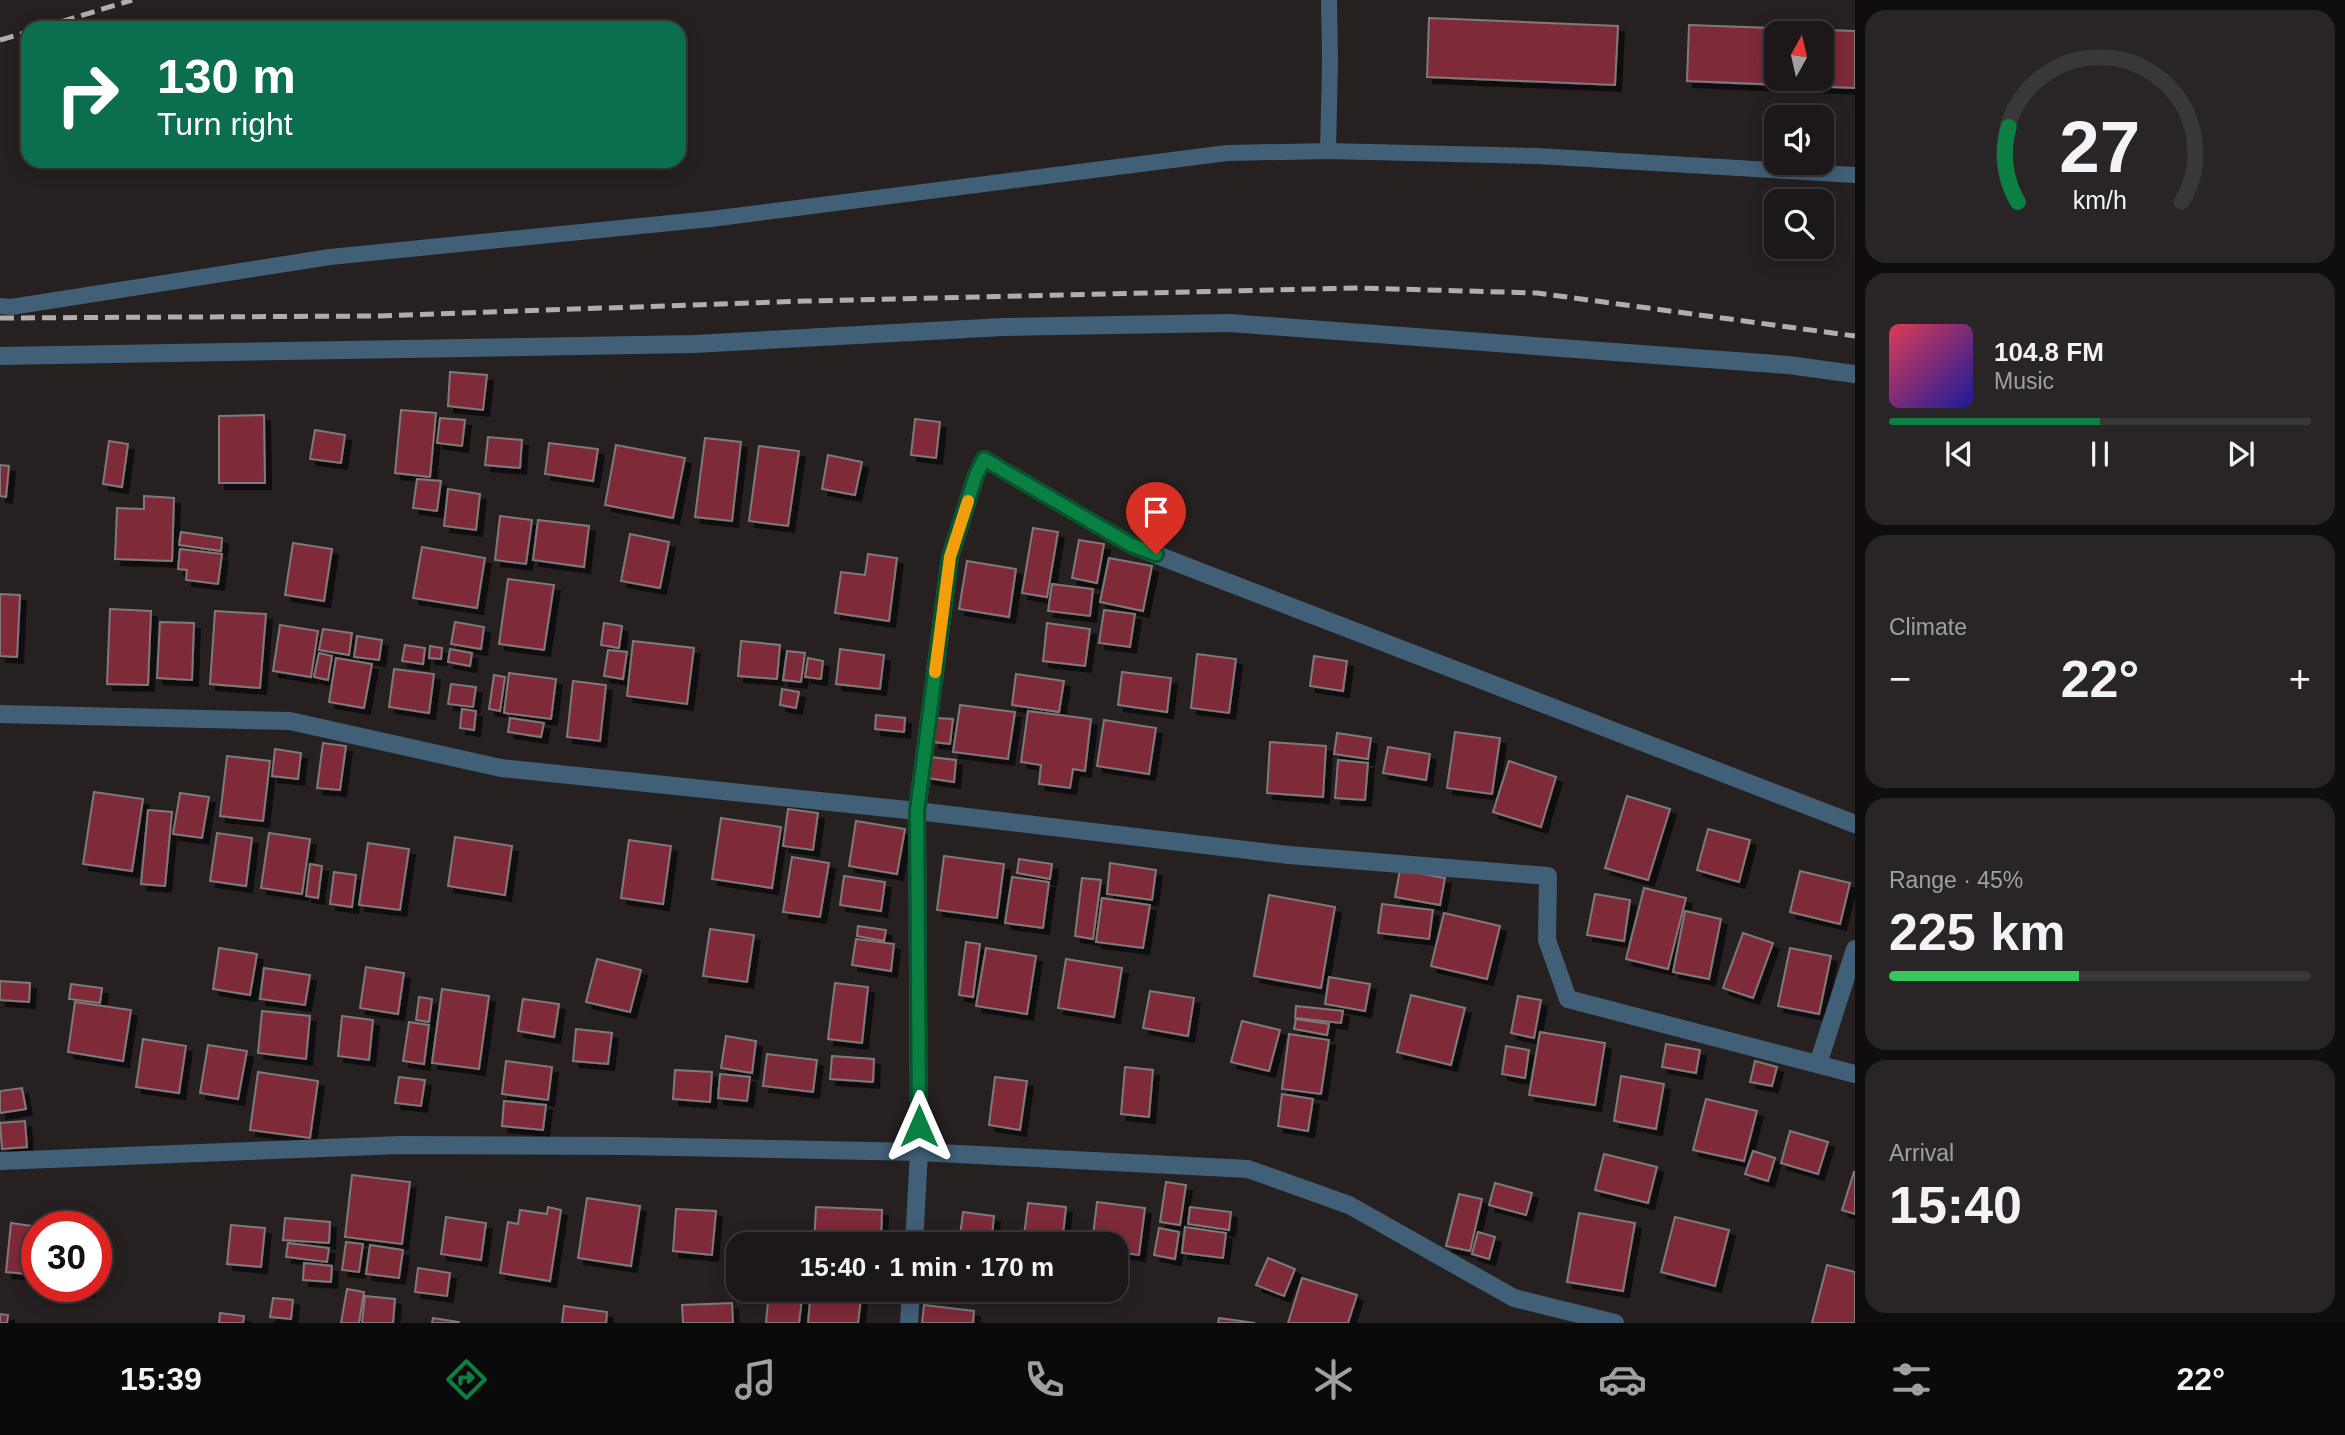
<!DOCTYPE html>
<meta charset="utf-8">
<style>
body{margin:0;font-family:Arial,sans-serif;background:#292526;color:#f1f3f6;height:100vh;display:flex;flex-direction:column;font-size:26px;white-space:nowrap}
*{box-sizing:border-box;margin:0}
p{font-size:23px;color:#a0a0a2}
.icon{flex:none;width:38px;height:38px;fill:none;stroke:currentColor;stroke-width:2;stroke-linecap:round;stroke-linejoin:round}
.map{position:relative;flex:1;overflow:hidden}
.sheet{display:flex;flex-direction:column;gap:10px;padding:10px;background:#0f0d0e;width:490px}
.sheet>*{flex:none}
.top-card{position:absolute;left:21px;top:21px;width:665px;height:147px;border-radius:21px;box-shadow:0 4px 18px #0003,0 0 0 2px #3a3738;background:#0b6e4f;color:#fff;overflow:hidden}
.needle{width:46px;rotate:8deg}
.controls{position:absolute;left:1764px;top:21px;display:grid;gap:14px}
.controls a{display:grid;place-items:center;width:70px;height:70px;border-radius:14px;background:#1c1819;box-shadow:0 4px 18px #0003,0 0 0 2px #3a3738;font-size:35px}
.speed{position:absolute;left:21px;top:1211px;display:flex;gap:14px;font-size:35px;font-weight:700;text-align:center}
.speed>*{display:grid;place-content:center;width:91px;height:91px;border-radius:50%;background:#1c1819;box-shadow:0 4px 18px #0003,0 0 0 2px #3a3738;line-height:1}
.speed .limit{border:10px solid #d22;background:#fff;color:#111}
.pin{position:absolute;display:grid;place-items:center;width:60px;height:60px;color:#fff;margin:-72px -30px;border-radius:50% 50% 50% 0;rotate:-45deg;box-shadow:0 0 7px #0007}
.pin .icon{rotate:45deg}
.me{position:absolute;width:77px;margin:-38px;rotate:0deg;stroke-linejoin:round;filter:drop-shadow(0 0 5px #0008)}
.turn{display:flex;align-items:center;gap:24px;height:147px;padding:0 21px;font-size:32px}
.turn .icon{width:91px;height:91px;stroke-width:2.5}
.turn b{display:block;font-size:49px;line-height:60px}
.big{font-size:52px;font-weight:600;line-height:1.1}
.sheet .card{flex:1;display:flex;flex-direction:column;justify-content:center;gap:10px;min-width:0;padding:0 24px;border-radius:21px;background:#292526}
.sheet .dial{align-items:center;gap:0}
.dial svg{height:182px;overflow:visible;fill:none;stroke:#3a3738;stroke-width:7;stroke-linecap:round;text-anchor:middle}
.dial text{fill:#f1f3f6;stroke:none}
.song{display:flex;align-items:center;gap:21px}
.cover{width:84px;height:84px;border-radius:10px;background:linear-gradient(135deg,hsl(350 70% 55%),hsl(240 70% 35%))}
.played{height:7px;border-radius:4px;background:linear-gradient(90deg,#0b8043 50%,#3a3738 50%)}
.keys{display:flex;justify-content:space-around;direction:ltr}
.heat{display:flex;justify-content:space-between;align-items:center;font-size:38px;direction:ltr}
.charge{height:10px;border-radius:5px;background:linear-gradient(90deg,#34c759 45%,#3a3738 0)}
.trip{position:absolute;left:726px;top:1232px;width:402px;height:70px;border-radius:21px;background:#1c1819;box-shadow:0 4px 18px #0003,0 0 0 2px #3a3738;font-weight:600;line-height:70px;text-align:center}
.menu{display:flex;height:112px;justify-content:space-around;align-items:center;background:#0b0a0a;color:#a0a0a2}
.menu .icon{width:49px;height:49px}
.menu .current{color:#0b8043}
.menu b{font-size:32px;color:#f1f3f6}
main{display:flex;flex:1;min-height:0}
.map>svg:first-child{display:block}
</style>
<main>
<div class="map">
<svg width="1855" height="1323" viewBox="0 0 1855 1323">
<defs>
<filter id="shadow"><feDropShadow dx="6" dy="6" stdDeviation="0" flood-color="#0009"/></filter>
</defs>
<rect width="100%" height="100%" fill="#262021"/>
<g fill="#7f2b38" stroke="#80797a" stroke-width="2" fill-rule="evenodd" filter="url(#shadow)">
<path d="M1429 18 1618 26 1615 85 1427 77Z"/>
<path d="M1689 25 1855 31V88L1687 81ZM1776 33H1822V79H1776Z"/>
<path d="M450 372 487 375 483 410 448 406Z"/>
<path d="M401 410 436 413 430 477 395 473Z"/>
<path d="M264 415 265 483H219V416Z"/>
<path d="M440 418 465 420 462 446 437 443Z"/>
<path d="M915 419 940 422 936 458 911 455Z"/>
<path d="M315 430 345 435 341 463 310 459Z"/>
<path d="M488 437 522 440 520 468 485 465Z"/>
<path d="M705 438 741 442 732 521 695 517Z"/>
<path d="M109 441 128 444 122 487 103 484Z"/>
<path d="M549 443 598 449 593 481 545 474Z"/>
<path d="M616 445 685 458 673 518 605 505Z"/>
<path d="M759 446 799 451 788 526 749 521Z"/>
<path d="M828 455 862 462 855 495 822 489Z"/>
<path d="M0 465 9 466 6 497 0 496Z"/>
<path d="M417 479 441 481 437 511 413 508Z"/>
<path d="M448 489 480 494 476 530 444 526Z"/>
<path d="M144 496 174 498 172 561 115 559 117 508 144 509Z"/>
<path d="M500 516 532 520 526 564 495 560Z"/>
<path d="M538 520 589 526 584 567 533 560Z"/>
<path d="M1033 528 1058 532 1047 597 1022 593Z"/>
<path d="M181 532 222 538 221 551 179 545Z"/>
<path d="M630 534 669 542 660 588 621 581Z"/>
<path d="M1079 540 1104 544 1097 583 1072 578Z"/>
<path d="M293 543 332 549 324 601 285 595Z"/>
<path d="M422 547 485 558 477 608 413 598Z"/>
<path d="M180 549 222 554 218 584 186 580 187 570 178 569Z"/>
<path d="M868 554 897 558 889 621 835 613 841 572 865 575Z"/>
<path d="M1109 558 1152 566 1143 611 1100 602Z"/>
<path d="M967 561 1016 569 1009 617 959 609Z"/>
<path d="M508 579 554 585 544 650 499 644Z"/>
<path d="M1052 584 1093 589 1090 616 1048 611Z"/>
<path d="M0 594 20 595 17 657 0 656Z"/>
<path d="M110 609 151 611 148 685 107 684Z"/>
<path d="M1104 610 1135 614 1130 647 1099 643Z"/>
<path d="M215 611 266 614 260 688 210 684Z"/>
<path d="M160 622 194 623 192 680 157 678Z"/>
<path d="M455 622 484 627 481 649 451 644Z"/>
<path d="M604 623 622 626 619 648 601 645Z"/>
<path d="M1047 623 1090 629 1085 666 1043 661Z"/>
<path d="M280 625 318 631 311 677 273 671Z"/>
<path d="M323 629 352 633 349 655 319 650Z"/>
<path d="M357 636 382 640 379 660 354 657Z"/>
<path d="M633 641 694 648 687 704 627 696Z"/>
<path d="M741 641 780 645 777 679 738 676Z"/>
<path d="M405 645 425 648 423 664 402 661Z"/>
<path d="M430 646 442 648 441 659 429 658Z"/>
<path d="M450 649 472 653 470 666 448 662Z"/>
<path d="M840 649 884 655 880 689 836 684Z"/>
<path d="M608 650 627 652 623 679 604 676Z"/>
<path d="M787 651 805 653 801 682 783 680Z"/>
<path d="M319 653 332 656 328 680 314 677Z"/>
<path d="M1197 654 1236 659 1229 713 1191 708Z"/>
<path d="M1314 656 1347 661 1343 691 1310 686Z"/>
<path d="M336 658 372 664 364 708 329 702Z"/>
<path d="M808 658 823 661 821 679 805 677Z"/>
<path d="M394 669 434 674 429 713 389 707Z"/>
<path d="M1122 672 1171 678 1167 712 1118 705Z"/>
<path d="M509 673 556 679 551 719 504 713Z"/>
<path d="M1016 674 1064 681 1059 712 1012 705Z"/>
<path d="M494 675 505 677 500 711 489 709Z"/>
<path d="M573 681 606 685 600 741 567 737Z"/>
<path d="M451 684 476 687 473 707 448 704Z"/>
<path d="M782 689 799 692 796 708 780 705Z"/>
<path d="M960 705 1015 712 1008 759 953 752Z"/>
<path d="M462 709 476 711 474 730 460 728Z"/>
<path d="M1028 711 1091 719 1085 771 1073 769 1070 788 1039 784 1041 765 1021 762Z"/>
<path d="M876 715 905 718 904 732 875 729Z"/>
<path d="M510 718 544 723 541 737 508 732Z"/>
<path d="M936 718 953 719 950 744 933 742Z"/>
<path d="M1104 720 1156 728 1149 774 1097 766Z"/>
<path d="M1455 732 1500 738 1492 794 1447 788Z"/>
<path d="M1337 733 1371 738 1368 759 1334 754Z"/>
<path d="M1270 742 1326 746 1323 797 1267 793Z"/>
<path d="M323 743 346 746 340 790 317 788Z"/>
<path d="M1388 747 1430 754 1426 780 1383 773Z"/>
<path d="M275 749 301 753 298 779 272 776Z"/>
<path d="M227 756 270 761 263 821 220 816Z"/>
<path d="M930 757 956 760 954 782 927 778Z"/>
<path d="M1338 760 1368 763 1365 800 1335 798Z"/>
<path d="M1509 761 1556 777 1541 827 1493 812Z"/>
<path d="M94 792 143 799 132 871 83 864Z"/>
<path d="M180 793 209 797 202 838 173 834Z"/>
<path d="M1627 796 1670 809 1648 880 1605 868Z"/>
<path d="M788 809 818 813 813 850 783 846Z"/>
<path d="M148 810 172 812 165 886 141 884Z"/>
<path d="M721 818 781 827 772 888 712 879Z"/>
<path d="M856 821 905 829 897 874 849 866Z"/>
<path d="M1708 829 1750 840 1739 882 1697 870Z"/>
<path d="M217 833 252 838 246 886 210 881Z"/>
<path d="M269 833 310 839 302 894 261 888Z"/>
<path d="M455 837 512 846 505 895 448 886Z"/>
<path d="M629 840 671 846 663 904 621 898Z"/>
<path d="M368 843 409 849 400 910 359 905Z"/>
<path d="M944 856 1004 864 997 918 937 910Z"/>
<path d="M792 857 829 863 820 917 783 912Z"/>
<path d="M1019 859 1052 864 1050 879 1017 873Z"/>
<path d="M1110 863 1156 870 1152 900 1107 894Z"/>
<path d="M310 864 322 866 318 898 306 896Z"/>
<path d="M1400 870 1445 878 1440 905 1395 897Z"/>
<path d="M1800 871 1850 883 1840 924 1790 912Z"/>
<path d="M334 872 356 875 352 907 330 904Z"/>
<path d="M844 876 885 882 881 911 840 905Z"/>
<path d="M1012 877 1049 882 1043 928 1005 923Z"/>
<path d="M1082 878 1101 880 1093 939 1075 936Z"/>
<path d="M1644 888 1686 898 1668 969 1626 959Z"/>
<path d="M1595 894 1630 900 1624 941 1587 935Z"/>
<path d="M1269 895 1335 907 1321 988 1254 976Z"/>
<path d="M1102 898 1150 905 1143 948 1096 942Z"/>
<path d="M1382 904 1433 910 1429 939 1378 933Z"/>
<path d="M1685 911 1721 919 1709 979 1673 972Z"/>
<path d="M1444 913 1500 926 1487 979 1431 966Z"/>
<path d="M858 926 886 930 884 941 857 936Z"/>
<path d="M710 929 754 935 747 982 703 976Z"/>
<path d="M1743 933 1773 943 1753 998 1723 988Z"/>
<path d="M856 939 894 944 891 971 852 965Z"/>
<path d="M966 942 980 944 973 997 959 995Z"/>
<path d="M219 948 257 954 250 995 213 989Z"/>
<path d="M986 948 1036 956 1027 1014 976 1006Z"/>
<path d="M1790 948 1831 956 1819 1014 1778 1006Z"/>
<path d="M597 959 641 970 630 1012 586 1002Z"/>
<path d="M1066 959 1122 968 1114 1017 1058 1008Z"/>
<path d="M366 967 404 973 398 1014 360 1008Z"/>
<path d="M264 968 310 975 305 1005 260 999Z"/>
<path d="M1329 977 1370 984 1365 1011 1325 1004Z"/>
<path d="M0 981 30 983 29 1002 0 1000Z"/>
<path d="M835 983 868 987 862 1043 828 1039Z"/>
<path d="M71 984 102 988 100 1003 69 999Z"/>
<path d="M442 989 489 996 479 1069 432 1063Z"/>
<path d="M1150 991 1194 998 1188 1036 1143 1028Z"/>
<path d="M1411 995 1465 1008 1451 1065 1397 1052Z"/>
<path d="M1518 996 1541 1000 1534 1038 1511 1033Z"/>
<path d="M419 997 432 999 429 1022 416 1020Z"/>
<path d="M523 999 559 1004 554 1037 518 1031Z"/>
<path d="M75 1002 131 1010 123 1061 68 1052Z"/>
<path d="M1296 1006 1343 1011 1341 1023 1295 1018Z"/>
<path d="M262 1011 310 1016 306 1059 258 1053Z"/>
<path d="M342 1016 373 1020 369 1060 338 1056Z"/>
<path d="M1296 1019 1329 1024 1327 1035 1294 1029Z"/>
<path d="M1242 1021 1280 1030 1269 1071 1231 1062Z"/>
<path d="M409 1022 429 1025 424 1064 403 1061Z"/>
<path d="M576 1029 612 1033 608 1064 573 1061Z"/>
<path d="M1540 1032 1605 1043 1595 1105 1529 1095Z"/>
<path d="M1289 1034 1329 1040 1321 1094 1282 1089Z"/>
<path d="M726 1036 756 1041 752 1073 721 1068Z"/>
<path d="M143 1039 186 1046 179 1093 136 1087Z"/>
<path d="M1666 1044 1700 1050 1696 1073 1662 1067Z"/>
<path d="M208 1045 247 1051 238 1099 200 1093Z"/>
<path d="M1506 1046 1529 1050 1525 1078 1502 1074Z"/>
<path d="M767 1054 817 1060 813 1092 763 1086Z"/>
<path d="M832 1056 874 1059 873 1082 830 1079Z"/>
<path d="M506 1061 552 1067 548 1100 502 1094Z"/>
<path d="M1755 1061 1777 1067 1772 1086 1750 1082Z"/>
<path d="M1125 1067 1153 1070 1149 1117 1121 1114Z"/>
<path d="M675 1070 712 1072 710 1102 673 1099Z"/>
<path d="M258 1072 318 1081 310 1138 250 1130Z"/>
<path d="M720 1074 750 1077 747 1101 718 1098Z"/>
<path d="M1621 1076 1664 1084 1656 1129 1614 1121Z"/>
<path d="M399 1077 425 1080 421 1106 395 1103Z"/>
<path d="M995 1077 1027 1081 1020 1130 989 1125Z"/>
<path d="M22 1088 26 1109 0 1113V1091Z"/>
<path d="M1282 1094 1313 1099 1308 1131 1278 1126Z"/>
<path d="M1706 1099 1757 1111 1744 1161 1693 1150Z"/>
<path d="M504 1101 546 1105 543 1130 502 1126Z"/>
<path d="M25 1121 27 1147 2 1149 0 1123Z"/>
<path d="M1790 1131 1828 1142 1818 1174 1781 1163Z"/>
<path d="M1753 1151 1775 1158 1768 1181 1745 1174Z"/>
<path d="M1604 1154 1657 1167 1648 1203 1595 1190Z"/>
<path d="M1854 1172H1855V1214L1842 1210Z"/>
<path d="M352 1175 410 1182 402 1244 345 1237Z"/>
<path d="M1166 1182 1186 1185 1180 1225 1160 1222Z"/>
<path d="M1495 1183 1532 1193 1526 1215 1489 1205Z"/>
<path d="M1459 1194 1482 1199 1470 1251 1446 1246Z"/>
<path d="M587 1198 640 1206 631 1266 578 1258Z"/>
<path d="M1097 1202 1145 1208 1139 1255 1116 1252V1244H1092Z"/>
<path d="M1028 1203 1066 1207 1062 1244H1023Z"/>
<path d="M548 1207 561 1210 550 1281 500 1273 508 1222 518 1224 520 1210 547 1214Z"/>
<path d="M816 1207 882 1210 881 1244H814Z"/>
<path d="M1190 1207 1231 1212 1229 1230 1188 1224Z"/>
<path d="M676 1209 716 1211 712 1255 673 1251Z"/>
<path d="M963 1212 994 1216 991 1244H959Z"/>
<path d="M1579 1213 1635 1223 1623 1291 1567 1282Z"/>
<path d="M446 1217 486 1223 481 1260 441 1254Z"/>
<path d="M1675 1217 1729 1230 1715 1286 1661 1272Z"/>
<path d="M285 1218 330 1222 329 1243 283 1240Z"/>
<path d="M11 1223 39 1227H37V1275L6 1272Z"/>
<path d="M231 1225 265 1228 261 1267 227 1264Z"/>
<path d="M1185 1227 1226 1233 1223 1258 1182 1253Z"/>
<path d="M1159 1228 1179 1232 1175 1259 1154 1255Z"/>
<path d="M1478 1232 1495 1237 1489 1259 1472 1254Z"/>
<path d="M346 1242 363 1244 359 1272 342 1270Z"/>
<path d="M288 1243 329 1248 327 1262 286 1257Z"/>
<path d="M370 1245 403 1250 399 1278 366 1274Z"/>
<path d="M1268 1258 1295 1269 1284 1296 1256 1285Z"/>
<path d="M304 1263 332 1266 331 1282 303 1280Z"/>
<path d="M1827 1265 1855 1272V1323H1812Z"/>
<path d="M418 1268 450 1273 447 1296 415 1292Z"/>
<path d="M1302 1278 1357 1295 1348 1323H1288Z"/>
<path d="M64 1286H89L88 1291Z"/>
<path d="M347 1289 364 1292 359 1323H341Z"/>
<path d="M769 1290H803L799 1323H766Z"/>
<path d="M811 1290H862L858 1323H808Z"/>
<path d="M365 1296 395 1299 393 1323H362Z"/>
<path d="M273 1298 293 1300 291 1319 270 1317Z"/>
<path d="M732 1303 733 1323H683L682 1305Z"/>
<path d="M924 1305 974 1311 973 1323H922Z"/>
<path d="M564 1306 607 1312 606 1323H562Z"/>
<path d="M220 1313 244 1316 243 1323H219Z"/>
<path d="M0 1314 8 1315 7 1323H0Z"/>
<path d="M433 1318 459 1322V1323H432Z"/>
<path d="M1219 1318 1255 1323H1218Z"/>
</g>
<g fill="none" stroke-linecap="round" stroke-linejoin="round">
<g stroke="#415f77" stroke-width="16">
<path d="M1328 151 1330 63 1329 0"/>
<path d="M0 306 11 307 330 257 711 219 1227 153 1328 151 1537 156 1855 175"/>
</g>
<g stroke="#415f77" stroke-width="18">
<path d="M0 356 694 344 1003 327 1229 323 1788 365 1855 374"/>
<path d="M0 714 290 721 501 768 917 811 1289 855 1548 876 1547 940 1568 999 1855 1074"/>
<path d="M1818 1064 1855 949"/>
<path d="M0 1161 401 1145 625 1146 919 1152 1248 1169 1349 1205 1514 1298 1615 1323"/>
<path d="M914 1244 919 1152 917 811 950 557 976 475 984 459 1131 545 1855 824"/>
<path d="M909 1323 911 1290"/>
</g>
<g stroke="#b1adad" stroke-width="5" stroke-dasharray="14 7" stroke-linecap="butt">
<path d="M41 28 132 0"/>
<path d="M0 40 28 32"/>
<path d="M0 318 375 316 807 301 1358 288 1537 293 1855 336"/>
</g>
</g>
<g fill="none" stroke-linecap="round" stroke-linejoin="round">
<defs>
<path id="route" d="M919 1126 917 811 950 557 976 475 984 459 1131 545 1156 554"/>
</defs>
<use href="#route" stroke="#07532c" stroke-width="18"/>
<use href="#route" stroke="#0b8043" stroke-width="12"/>
<path stroke="#f59e0b" stroke-width="12" d="M935 672 950 557 968 501"/>
</g>
</svg>
<div class="controls">
<a><svg class="needle" viewBox="-14 -14 28 28"><path d="M0-13l5 13h-10z" fill="#e53935"/><path d="M0 13l5-13h-10z" fill="#a0a0a2"/></svg></a>
<a><svg class="icon" aria-label="sound" viewBox="0 0 24 24"><path d="M4 9h4l5-4v14l-5-4H4zM17 9q2 3 0 6"/></svg></a>
<a><svg class="icon" aria-label="search" viewBox="0 0 24 24"><circle cx="10" cy="10" r="6"/><path d="M15 15l6 6"/></svg></a>
</div>
<div class="speed"><div class="limit">30</div></div>
<div class="pin" style="left:1156px;top:554px;background:#d93025"><svg class="icon" aria-label="arrive" viewBox="0 0 24 24"><path d="M6 21V4h12l-3 4 3 4H6"/></svg></div>
<svg class="me" style="left:919px;top:1126px" viewBox="-20 -20 40 40"><path d="M0-17L14 15 0 8-14 15z" fill="#0b8043" stroke="#fff" stroke-width="4"/></svg>
<div class="trip">15:40 · 1 min · 170 m</div>
<div class="top-card">
<div class="turn"><svg class="icon" aria-label="right" viewBox="0 0 24 24"><path d="M7 20v-9h11M14 6l5 5-5 5"/></svg><div><b>130 m</b>Turn right</div></div>
</div>
</div>
<section class="sheet">
<div class="card dial"><svg viewBox="0 0 100 80">
<path d="M14 69A42 42 0 1 1 86 69"/>
<path d="M14 69A42 42 0 0 1 10 36" stroke="#0b8043"/>
<text x="50" y="56" font-size="32" font-weight="700">27</text>
<text x="50" y="72" font-size="11">km/h</text>
</svg></div>
<div class="card">
<div class="song"><i class="cover"></i><div><b>104.8 FM</b><p>Music</p></div></div>
<div class="played"></div>
<div class="keys"><svg class="icon" aria-label="previous" viewBox="0 0 24 24"><path d="M18 5L8 12l10 7zM5 5v14"/></svg><svg class="icon" aria-label="pause" viewBox="0 0 24 24"><path d="M8 5v14M16 5v14"/></svg><svg class="icon" aria-label="next" viewBox="0 0 24 24"><path d="M6 5l10 7-10 7zM19 5v14"/></svg></div>
</div>
<div class="card"><p>Climate</p>
<div class="heat"><a>−</a><b class="big">22°</b><a>+</a></div>
</div>
<div class="card"><p>Range · 45%</p><b class="big">225 km</b><div class="charge"></div></div>
<div class="card"><p>Arrival</p><b class="big">15:40</b></div>
</section>
</main>
<nav class="menu">
<b>15:39</b>
<svg class="icon current" aria-label="directions" viewBox="0 0 24 24"><path d="M12 3l9 9-9 9-9-9zM9 14v-3h6M13 9l2 2-2 2"/></svg>
<svg class="icon" aria-label="music" viewBox="0 0 24 24"><path d="M9 18V5l10-2v13"/><circle cx="6" cy="18" r="3"/><circle cx="16" cy="16" r="3"/></svg>
<svg class="icon" aria-label="phone" viewBox="0 0 24 24"><path d="M5 4h4l2 5-3 2q2 4 5 5l2-3 5 2v4C11 20 4 13 5 4z"/></svg>
<svg class="icon" aria-label="climate" viewBox="0 0 24 24"><path d="M12 3v18M4 7l16 10M4 17L20 7"/></svg>
<svg class="icon" aria-label="car" viewBox="0 0 24 24"><path d="M5 17H2v-5l4-1 3-4h7l3 4 3 1v5h-3M9 17h6M6 11h13"/><circle cx="7" cy="17" r="2"/><circle cx="17" cy="17" r="2"/></svg>
<svg class="icon" aria-label="filters" viewBox="0 0 24 24"><path d="M4 7h16M4 17h16"/><circle cx="9" cy="7" r="2"/><circle cx="15" cy="17" r="2"/></svg>
<b>22°</b>
</nav>
